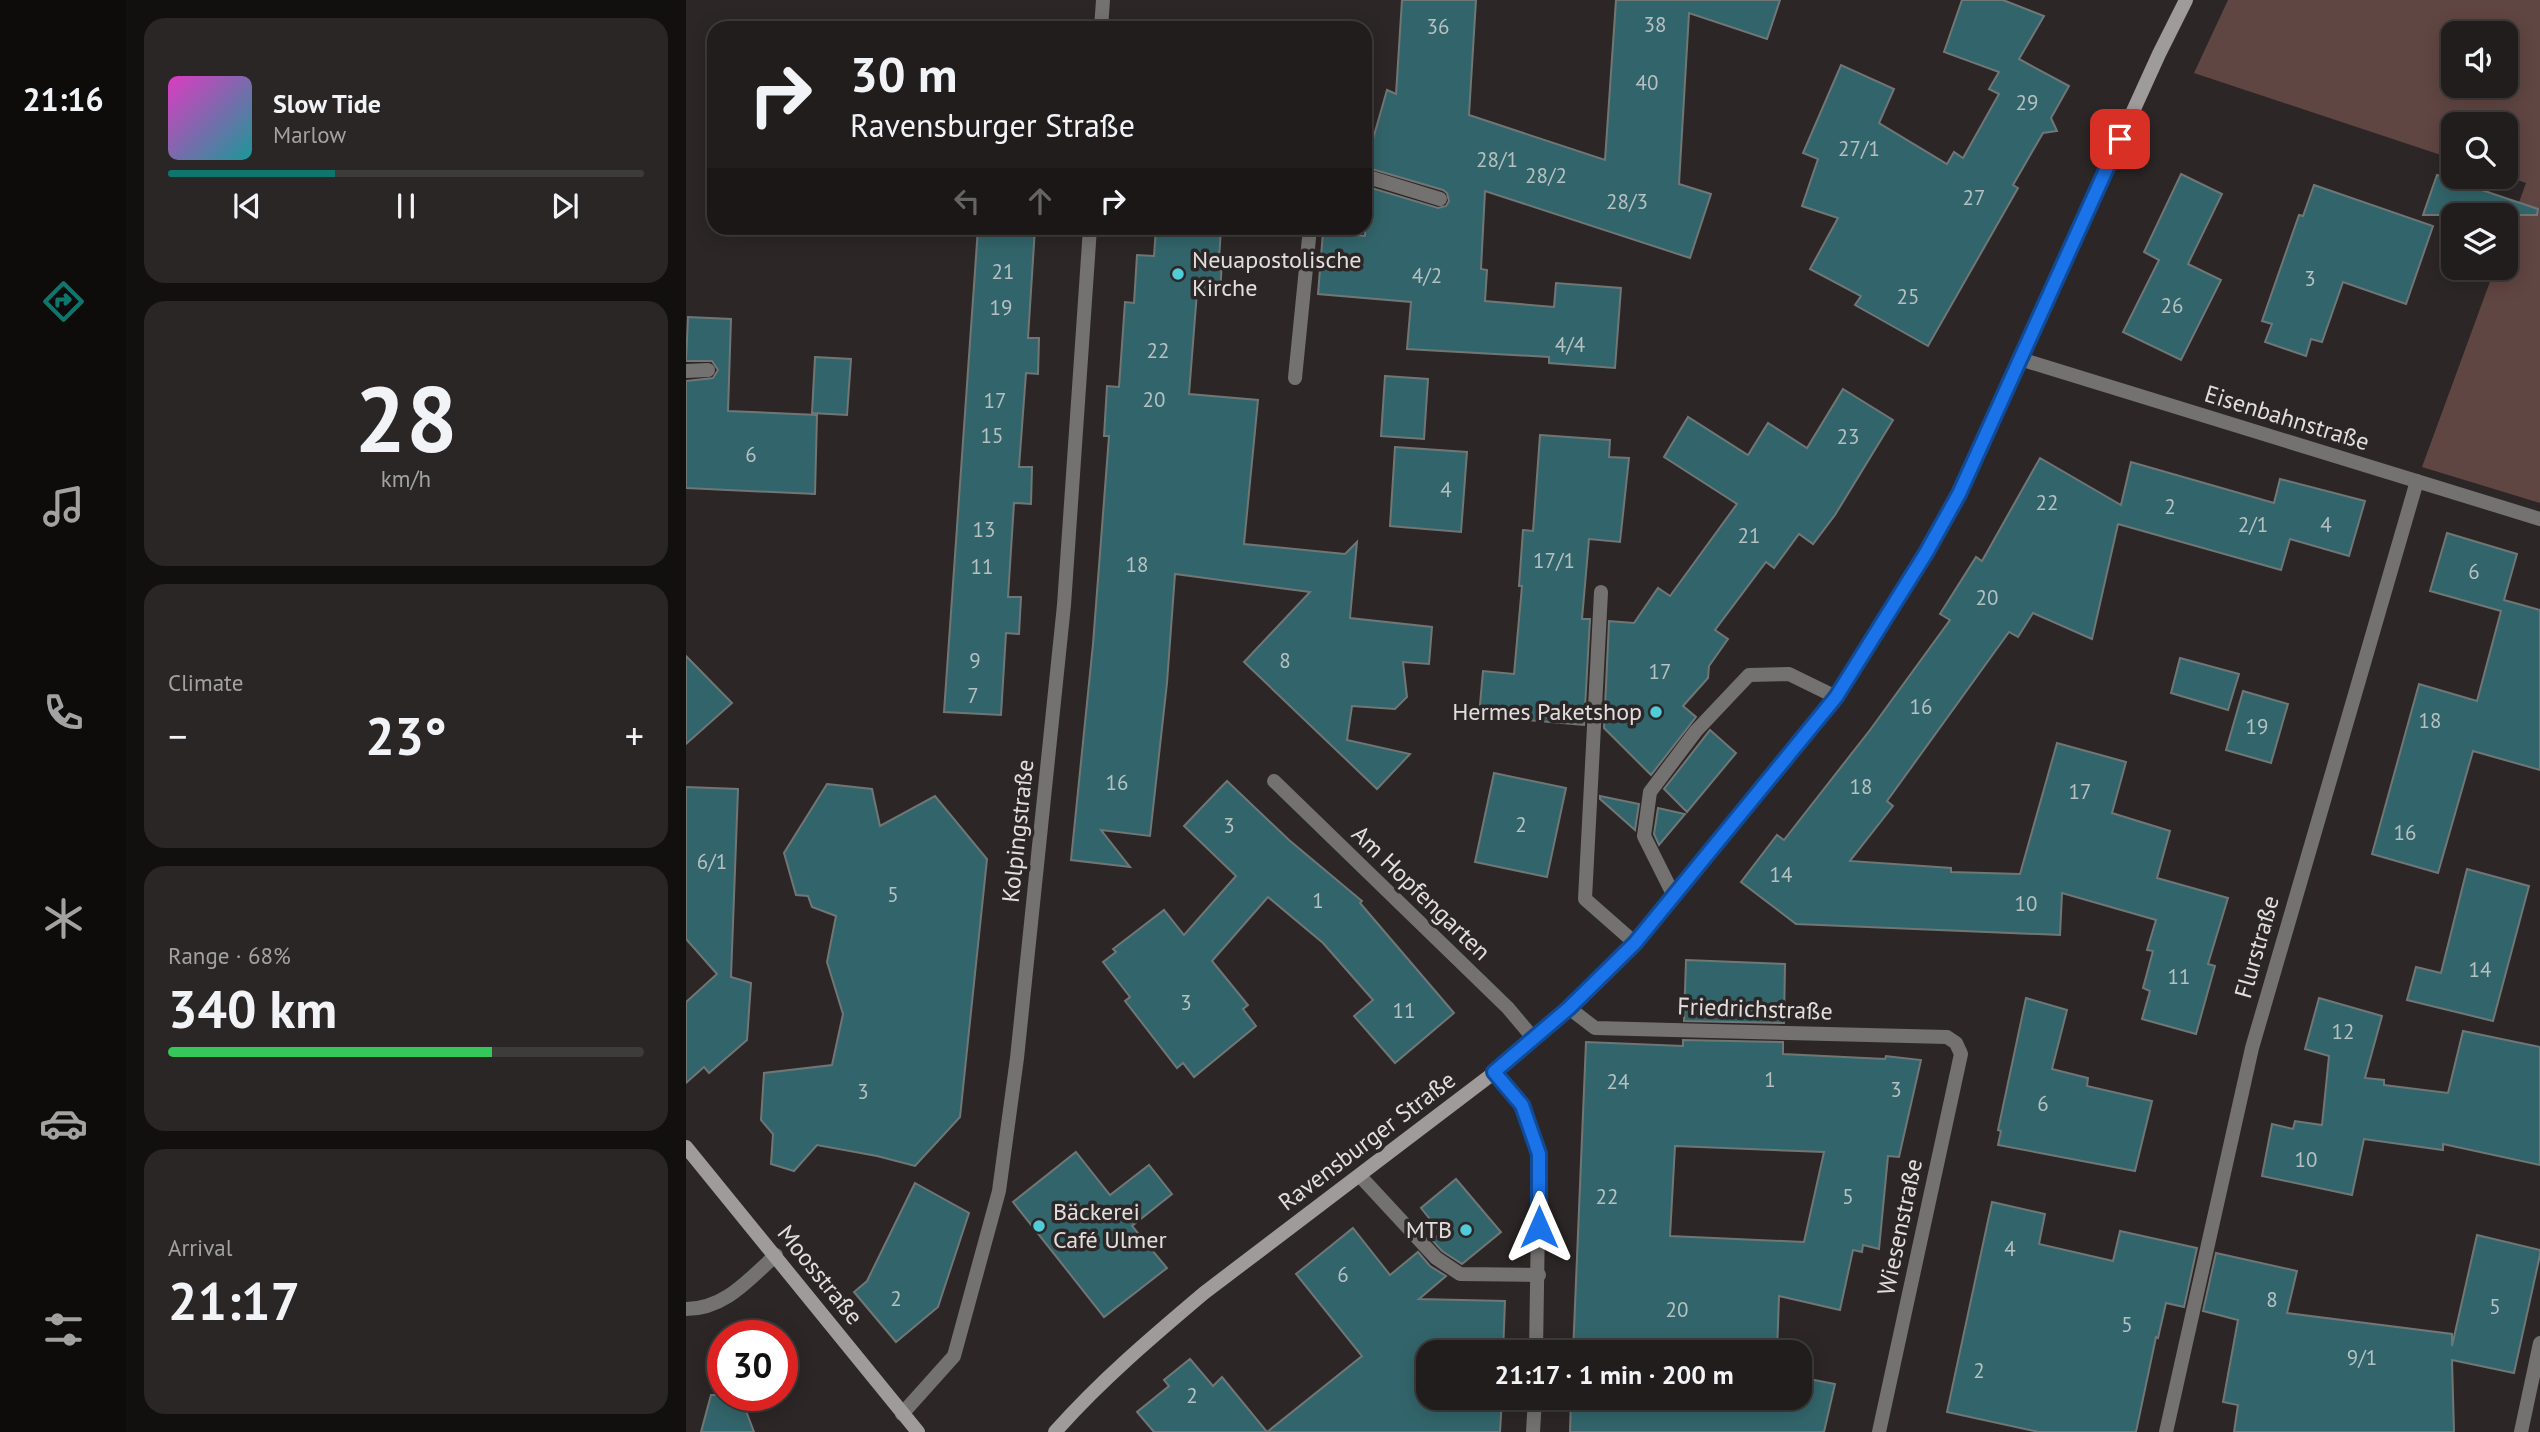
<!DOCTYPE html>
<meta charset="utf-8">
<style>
body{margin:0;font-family:"PT Sans",sans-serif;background:#292625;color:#f1f3f6;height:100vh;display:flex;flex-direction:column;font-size:26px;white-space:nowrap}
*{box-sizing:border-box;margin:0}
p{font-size:23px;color:#a2a2a3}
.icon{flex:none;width:38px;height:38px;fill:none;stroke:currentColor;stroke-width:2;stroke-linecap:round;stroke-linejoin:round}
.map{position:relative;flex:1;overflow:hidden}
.drawer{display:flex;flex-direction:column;gap:18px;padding:18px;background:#12100f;width:560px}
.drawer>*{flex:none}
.guide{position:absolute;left:21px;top:21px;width:665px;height:214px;border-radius:21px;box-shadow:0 4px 18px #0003,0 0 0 2px #3e3b3b;background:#211d1c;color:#f1f3f6;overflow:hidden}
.fabs{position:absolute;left:1755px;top:21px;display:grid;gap:14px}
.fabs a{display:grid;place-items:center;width:77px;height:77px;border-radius:14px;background:#211d1c;box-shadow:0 4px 18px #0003,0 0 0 2px #3e3b3b;font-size:35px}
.speed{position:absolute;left:21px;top:1320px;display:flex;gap:14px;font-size:35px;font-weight:700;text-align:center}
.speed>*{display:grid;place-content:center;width:91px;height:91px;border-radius:50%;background:#211d1c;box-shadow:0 4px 18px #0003,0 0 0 2px #3e3b3b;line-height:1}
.speed .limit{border:10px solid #d22;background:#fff;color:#111}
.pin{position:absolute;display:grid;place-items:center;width:60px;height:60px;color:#fff;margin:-30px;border-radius:14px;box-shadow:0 4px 10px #0006}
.me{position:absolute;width:77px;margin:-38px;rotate:0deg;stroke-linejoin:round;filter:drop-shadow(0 0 5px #0008)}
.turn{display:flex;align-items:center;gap:24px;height:147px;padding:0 28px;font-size:32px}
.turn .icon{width:91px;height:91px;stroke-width:2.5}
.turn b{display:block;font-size:49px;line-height:60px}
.lanes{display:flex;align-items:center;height:66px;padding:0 28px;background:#0003;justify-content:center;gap:35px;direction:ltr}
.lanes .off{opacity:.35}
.big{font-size:52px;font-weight:700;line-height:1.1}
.drawer .card{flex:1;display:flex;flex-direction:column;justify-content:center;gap:10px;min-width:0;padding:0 24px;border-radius:21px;background:#292625}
.drawer .dial{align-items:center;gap:0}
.dial b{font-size:91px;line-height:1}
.song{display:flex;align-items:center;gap:21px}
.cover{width:84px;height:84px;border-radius:10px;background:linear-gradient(135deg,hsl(310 70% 55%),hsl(180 70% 35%))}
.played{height:7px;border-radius:4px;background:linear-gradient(90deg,#0f766e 35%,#3e3b3b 35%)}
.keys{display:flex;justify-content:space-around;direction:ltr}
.heat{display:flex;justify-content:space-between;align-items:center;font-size:38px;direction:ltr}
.charge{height:10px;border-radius:5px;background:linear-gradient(90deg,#34c759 68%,#3e3b3b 0)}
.trip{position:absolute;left:730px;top:1340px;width:396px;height:70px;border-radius:21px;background:#211d1c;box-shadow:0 4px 18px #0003,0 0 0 2px #3e3b3b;font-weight:700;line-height:70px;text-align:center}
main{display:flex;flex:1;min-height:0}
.tabs{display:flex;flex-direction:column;width:126px;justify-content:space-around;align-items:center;background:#0d0c0b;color:#a2a2a3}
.tabs .icon{width:49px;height:49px}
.tabs .current{color:#0f766e}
.tabs b{font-size:32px;color:#f1f3f6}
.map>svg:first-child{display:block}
</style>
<main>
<nav class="tabs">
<b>21:16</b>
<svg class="icon current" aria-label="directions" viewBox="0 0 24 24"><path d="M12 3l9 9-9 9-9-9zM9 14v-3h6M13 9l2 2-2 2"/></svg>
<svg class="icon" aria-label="music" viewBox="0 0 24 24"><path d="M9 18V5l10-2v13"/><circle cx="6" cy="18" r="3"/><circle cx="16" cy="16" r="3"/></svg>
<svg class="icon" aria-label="phone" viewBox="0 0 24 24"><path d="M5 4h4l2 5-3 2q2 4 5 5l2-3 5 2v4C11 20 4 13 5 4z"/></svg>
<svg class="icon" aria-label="climate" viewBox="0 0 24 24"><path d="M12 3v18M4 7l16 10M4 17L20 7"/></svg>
<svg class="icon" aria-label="car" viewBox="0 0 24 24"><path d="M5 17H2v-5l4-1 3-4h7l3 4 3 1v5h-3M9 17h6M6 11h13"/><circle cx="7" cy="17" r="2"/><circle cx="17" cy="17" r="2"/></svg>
<svg class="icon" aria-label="filters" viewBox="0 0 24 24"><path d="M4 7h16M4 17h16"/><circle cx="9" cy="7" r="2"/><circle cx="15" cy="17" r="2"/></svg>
</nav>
<section class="drawer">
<div class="card">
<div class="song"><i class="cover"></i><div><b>Slow Tide</b><p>Marlow</p></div></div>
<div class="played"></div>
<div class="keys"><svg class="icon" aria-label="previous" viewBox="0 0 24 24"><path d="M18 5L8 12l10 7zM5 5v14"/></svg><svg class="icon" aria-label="pause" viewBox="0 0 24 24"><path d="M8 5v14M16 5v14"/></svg><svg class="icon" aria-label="next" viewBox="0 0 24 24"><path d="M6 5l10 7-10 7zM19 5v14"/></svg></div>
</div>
<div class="card dial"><b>28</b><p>km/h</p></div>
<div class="card"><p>Climate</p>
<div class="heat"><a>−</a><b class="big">23°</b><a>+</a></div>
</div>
<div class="card"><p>Range · 68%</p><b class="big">340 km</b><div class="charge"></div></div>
<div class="card"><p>Arrival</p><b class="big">21:17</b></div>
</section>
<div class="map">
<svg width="1854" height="1432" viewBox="0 0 1854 1432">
<rect width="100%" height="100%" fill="#2c2726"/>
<path fill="#604643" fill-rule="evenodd" d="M1542 0H1854V503L1736 467 1809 268H1820V238L1840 183 1820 176V124H1768L1767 159 1508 73ZM1768 33H1820V86H1768Z"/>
<g fill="#32656b" stroke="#707676" stroke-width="2" fill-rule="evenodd">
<path d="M716 0H790L783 115 919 160 930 0H1094L1081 39 1003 13 993 184 1025 194 1004 258 799 191 795 269 801 270 799 301 868 307 870 283 935 288 929 368 863 363V357L721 349 725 302 632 294 637 232 679 236V186L752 208 760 206 763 201 761 193 757 190 679 167 701 90 710 94Z"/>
<path d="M1276 0H1317L1358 16 1333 59 1383 86 1365 118 1371 131 1357 133 1327 185 1332 188 1242 346 1169 305 1175 296 1124 269 1152 218 1116 206 1132 159 1117 153 1155 65 1208 89 1193 123 1261 164 1268 152 1277 158 1313 94 1303 89 1313 72 1258 52Z"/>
<path d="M1495 174 1536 194 1502 264 1535 280 1495 360 1437 332 1473 260 1458 252Z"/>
<path d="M1751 175 1852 209 1851 215H1737Z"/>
<path d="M1628 185 1747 226 1720 304 1657 282 1636 342 1625 339 1620 356 1579 342 1586 324 1576 321 1613 215 1617 216Z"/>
<path d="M292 228H349L342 338H353L352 374 340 373 333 467H346L345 504 328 503 322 597H335L333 634 320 633 315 715 258 712Z"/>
<path d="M470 228H535L533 260H536L534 294 511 292 503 394 572 400 558 544 659 554 671 542 664 618 746 627 743 664 717 662 721 697 709 709 666 706 661 740 724 754 691 789 558 662 624 592 489 574 481 683 464 836 415 830 444 867 385 860 407 644 423 436H418L421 386 433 387 439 302 448 303 451 255 468 256Z"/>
<path d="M2 317 45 319 42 411 131 415 129 494 0 488V381L27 378 32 370 26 361H0Z"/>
<path d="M129 357 165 359 161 415 126 413Z"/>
<path d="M699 376 742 379 738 439 695 436Z"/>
<path d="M1157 389 1207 420 1149 515 1127 544 1113 534 1088 568 1080 562 1029 630 1042 639 1023 666 1022 678 997 706 1010 717 965 775 918 728 923 621 948 623 972 588 984 596 1051 504 978 457 1002 417 1062 455 1082 423 1121 448Z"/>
<path d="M854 435 924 440 923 457 943 458 934 542 903 539 896 619H904L898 725 793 716 797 671 828 674 836 586H833L837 530 847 531Z"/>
<path d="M709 447 781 452 775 532 704 526Z"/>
<path d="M1354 458 1435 505 1445 462 1588 503 1594 479 1679 501 1663 556 1604 539 1595 570 1432 524 1406 639 1347 613 1332 637 1323 632 1201 801 1207 806 1164 861 1265 868V872L1334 874 1371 743 1440 762 1426 813 1484 831 1471 878 1542 898 1522 964 1529 966 1510 1034 1456 1019 1464 991 1457 988 1467 951 1461 950 1470 920 1376 893 1374 935 1110 924 1055 882 1091 835 1098 840 1184 730 1264 620 1254 614 1290 557 1296 561Z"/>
<path d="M1761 533 1831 554 1818 600 1854 610V770L1787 751 1752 873 1686 854 1733 684 1791 701 1815 611 1744 591Z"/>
<path d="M0 656 46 703 0 744Z"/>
<path d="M1494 658 1553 674 1542 710 1485 693Z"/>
<path d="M1557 691 1602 704 1585 763 1540 750Z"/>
<path d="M1024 730 1050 753 1001 812 978 789Z"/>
<path d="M808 773 880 788 861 877 789 862Z"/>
<path d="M541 781 603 840 676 901 674 903 768 1013 709 1063 668 1016 687 1000 637 943 582 897 526 961 562 1005 557 1009 570 1026 508 1077 497 1063 491 1068 439 1001 444 997 417 962 430 952 427 949 478 910 498 935 550 876 498 826Z"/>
<path d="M141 784 186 789 194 826 249 796 301 859 274 1117 229 1166 191 1156 131 1145 108 1171 85 1164 87 1134 75 1120 78 1073 146 1065 157 1014 141 962 150 916 126 907 122 896 110 895 98 853Z"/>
<path d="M0 787 52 789 45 977 65 983 61 1040 23 1073 18 1067 0 1083V1002L31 974 0 939Z"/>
<path d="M914 796 953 804 949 830 914 799Z"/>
<path d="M972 808 999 814 973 845 968 834Z"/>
<path d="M1781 869 1843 886 1807 1021 1721 1000 1730 967 1755 973Z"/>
<path d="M1000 960 1099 964 1098 1023 998 1021Z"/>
<path d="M1340 998 1381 1010 1366 1069 1402 1078 1401 1086 1466 1101 1449 1171 1312 1145 1315 1131 1312 1130Z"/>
<path d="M1633 998 1696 1016 1679 1078 1698 1080V1085L1762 1093 1777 1031 1854 1047V1165L1757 1144V1150L1678 1139 1666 1195 1576 1176 1586 1124 1607 1129 1609 1121 1636 1125 1643 1056 1619 1049Z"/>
<path d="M997 1040 1097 1042V1054L1199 1059 1200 1056 1235 1060 1213 1157 1202 1156 1193 1249 1177 1245 1176 1252 1167 1250 1154 1310 1093 1296 1091 1353H887L900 1042 997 1046ZM989 1146 1138 1152 1118 1242 984 1236Z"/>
<path d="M390 1152 424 1195 463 1165 486 1194 446 1226 481 1268 418 1317 327 1202Z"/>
<path d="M770 1179 815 1232 776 1264 756 1251 746 1240 755 1233 735 1208Z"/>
<path d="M229 1183 283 1213 252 1307 210 1342 168 1292 181 1281Z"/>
<path d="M1306 1202 1359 1214 1353 1244 1427 1261 1434 1231 1511 1248 1498 1307 1480 1303 1472 1338 1470 1337 1450 1432H1353L1261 1412Z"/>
<path d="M667 1228 704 1275 732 1252 744 1266 760 1276 733 1299 819 1301 817 1353H742V1398H816L814 1432H468L451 1412 483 1386 478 1380 504 1359 527 1386 536 1377 581 1432 676 1356 610 1274Z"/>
<path d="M1791 1235 1854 1250V1255L1828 1373 1766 1360 1768 1432H1548L1552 1405 1537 1402 1552 1320 1517 1311 1530 1253 1611 1271 1601 1313 1766 1334V1346Z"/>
<path d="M1113 1377 1149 1384 1138 1432H884L885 1398H1113Z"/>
<path d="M25 1395H54L68 1432H15Z"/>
</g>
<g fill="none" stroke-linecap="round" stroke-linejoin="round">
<g stroke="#747171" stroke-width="14">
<path d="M679 176 754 199"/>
<path d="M0 371 22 370"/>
<path d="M609 378 624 228"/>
<path d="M915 592 899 899 949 943"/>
<path d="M988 896 958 836 964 792 1010 731 1063 675 1103 674 1150 697"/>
<path d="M674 1176 750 1258 774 1274 853 1275"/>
</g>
<g stroke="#747171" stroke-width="14">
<path d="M415 28 417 0"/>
<path d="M1334 359 1854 519"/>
<path d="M588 781 822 1008 848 1039"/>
<path d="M883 1008 909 1028 1261 1037 1270 1043 1275 1054 1193 1432"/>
<path d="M809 1072 836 1105 853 1154 850 1353"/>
<path d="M0 1309C39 1309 63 1279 90 1255"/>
<path d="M216 1414 268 1356 313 1191 331 1058 378 605 404 228"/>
<path d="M847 1432 849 1398"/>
<path d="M1480 1432 1566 1048 1731 481"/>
<path d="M1835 1432 1854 1343"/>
</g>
<g stroke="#9f9b9a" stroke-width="14">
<path d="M0 1147 232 1432"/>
<path d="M369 1432C414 1381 466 1337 518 1293L809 1072 883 1008 949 943 1150 697 1240 553 1273 494 1473 54 1500 0"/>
</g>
</g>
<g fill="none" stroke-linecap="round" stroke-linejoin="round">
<defs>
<path id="route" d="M853 1227V1154L836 1105 808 1072 883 1008 949 943 1150 697 1240 553 1273 494 1434 139"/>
</defs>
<use href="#route" stroke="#114b97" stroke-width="18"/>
<use href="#route" stroke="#1a73e8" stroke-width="12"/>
</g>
<g fill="#52cbd9" stroke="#2c2726" stroke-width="2.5">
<circle cx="492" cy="274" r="7"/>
<circle cx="970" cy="712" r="7"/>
<circle cx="353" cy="1226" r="7"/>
<circle cx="780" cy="1230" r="7"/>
</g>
<g text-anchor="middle" stroke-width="7" stroke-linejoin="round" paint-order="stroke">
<g font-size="21" fill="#b6c0c1">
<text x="969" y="32">38</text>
<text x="752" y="34">36</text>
<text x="961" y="90">40</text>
<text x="1341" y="110">29</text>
<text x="1173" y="156">27/1</text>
<text x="811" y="167">28/1</text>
<text x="860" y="183">28/2</text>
<text x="1288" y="205">27</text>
<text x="941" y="209">28/3</text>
<text x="317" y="279">21</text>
<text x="741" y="283">4/2</text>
<text x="1624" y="286">3</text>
<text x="1222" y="304">25</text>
<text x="1486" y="313">26</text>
<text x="315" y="315">19</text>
<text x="884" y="352">4/4</text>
<text x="472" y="358">22</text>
<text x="468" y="407">20</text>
<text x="309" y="408">17</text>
<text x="306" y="443">15</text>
<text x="1162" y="444">23</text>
<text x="65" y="462">6</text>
<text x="760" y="497">4</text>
<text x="1361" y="510">22</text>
<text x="1484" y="514">2</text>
<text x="1567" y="532">2/1</text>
<text x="1640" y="532">4</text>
<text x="298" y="537">13</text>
<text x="1063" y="543">21</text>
<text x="868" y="568">17/1</text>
<text x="451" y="572">18</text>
<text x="296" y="574">11</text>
<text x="1788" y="579">6</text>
<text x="1301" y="605">20</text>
<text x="289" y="668">9</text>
<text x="599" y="668">8</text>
<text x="974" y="679">17</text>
<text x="287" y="703">7</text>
<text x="1235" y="714">16</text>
<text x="1744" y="728">18</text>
<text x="1571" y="734">19</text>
<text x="431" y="790">16</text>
<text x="1175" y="794">18</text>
<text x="1394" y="799">17</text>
<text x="835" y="832">2</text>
<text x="543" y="833">3</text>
<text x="1719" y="840">16</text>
<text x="26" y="869">6/1</text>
<text x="1095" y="882">14</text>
<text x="207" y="902">5</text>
<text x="632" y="908">1</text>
<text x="1340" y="911">10</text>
<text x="1794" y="977">14</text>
<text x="1493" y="984">11</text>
<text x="500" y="1010">3</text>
<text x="718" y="1018">11</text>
<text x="1657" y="1039">12</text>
<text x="1084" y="1087">1</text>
<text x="932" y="1089">24</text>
<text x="1210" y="1097">3</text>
<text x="177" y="1099">3</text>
<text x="1357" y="1111">6</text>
<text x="1620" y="1167">10</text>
<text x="921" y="1204">22</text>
<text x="1162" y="1204">5</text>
<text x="1324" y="1256">4</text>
<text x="657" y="1282">6</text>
<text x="210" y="1306">2</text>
<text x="1586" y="1307">8</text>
<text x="1809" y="1314">5</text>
<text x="991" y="1317">20</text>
<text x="1441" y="1332">5</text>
<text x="1676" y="1365">9/1</text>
<text x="1293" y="1378">2</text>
<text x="506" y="1403">2</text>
</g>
<g font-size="24" fill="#e2dede" stroke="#2c2726" text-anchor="start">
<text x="506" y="268">Neuapostolische<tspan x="506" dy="28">Kirche</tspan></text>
<text x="956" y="720" text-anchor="end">Hermes Paketshop</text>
<text x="367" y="1220">Bäckerei<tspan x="367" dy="28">Café Ulmer</tspan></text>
<text x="766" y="1238" text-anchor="end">MTB</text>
</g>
<g font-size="24" fill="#e2dede" stroke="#2c2726">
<text transform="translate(1601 418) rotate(17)" y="8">Eisenbahnstraße</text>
<text transform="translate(332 831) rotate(-84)" y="8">Kolpingstraße</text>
<text transform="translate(735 893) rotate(44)" y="8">Am Hopfengarten</text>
<text transform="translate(1571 947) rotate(-74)" y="8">Flurstraße</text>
<text transform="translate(1069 1009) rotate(2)" y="8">Friedrichstraße</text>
<text transform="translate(681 1141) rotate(-37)" y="8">Ravensburger Straße</text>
<text transform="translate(1214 1227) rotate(-78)" y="8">Wiesenstraße</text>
<text transform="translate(134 1275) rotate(51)" y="8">Moosstraße</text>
</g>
</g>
</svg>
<div class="fabs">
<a><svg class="icon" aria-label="sound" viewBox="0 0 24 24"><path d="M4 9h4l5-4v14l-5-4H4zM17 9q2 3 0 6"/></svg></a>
<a><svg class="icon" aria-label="search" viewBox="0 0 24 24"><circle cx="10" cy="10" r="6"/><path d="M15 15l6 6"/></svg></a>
<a><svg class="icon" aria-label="layers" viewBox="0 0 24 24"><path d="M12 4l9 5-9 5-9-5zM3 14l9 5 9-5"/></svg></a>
</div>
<div class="speed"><div class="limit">30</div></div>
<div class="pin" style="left:1434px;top:139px;background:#d93025"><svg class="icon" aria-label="arrive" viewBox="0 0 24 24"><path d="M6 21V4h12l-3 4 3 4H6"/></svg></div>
<svg class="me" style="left:853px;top:1227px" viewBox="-20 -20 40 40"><path d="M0-17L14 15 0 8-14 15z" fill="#1a73e8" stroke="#fff" stroke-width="4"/></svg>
<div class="trip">21:17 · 1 min · 200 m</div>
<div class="guide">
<div class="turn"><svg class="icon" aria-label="right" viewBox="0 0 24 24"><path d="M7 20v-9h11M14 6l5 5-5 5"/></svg><div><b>30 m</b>Ravensburger Straße</div></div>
<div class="lanes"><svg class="icon off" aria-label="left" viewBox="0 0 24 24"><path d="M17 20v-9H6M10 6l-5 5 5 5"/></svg><svg class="icon off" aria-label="ahead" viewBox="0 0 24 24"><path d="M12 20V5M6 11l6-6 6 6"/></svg><svg class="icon" aria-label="right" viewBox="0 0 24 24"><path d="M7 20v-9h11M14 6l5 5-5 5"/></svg></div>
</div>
</div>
</main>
